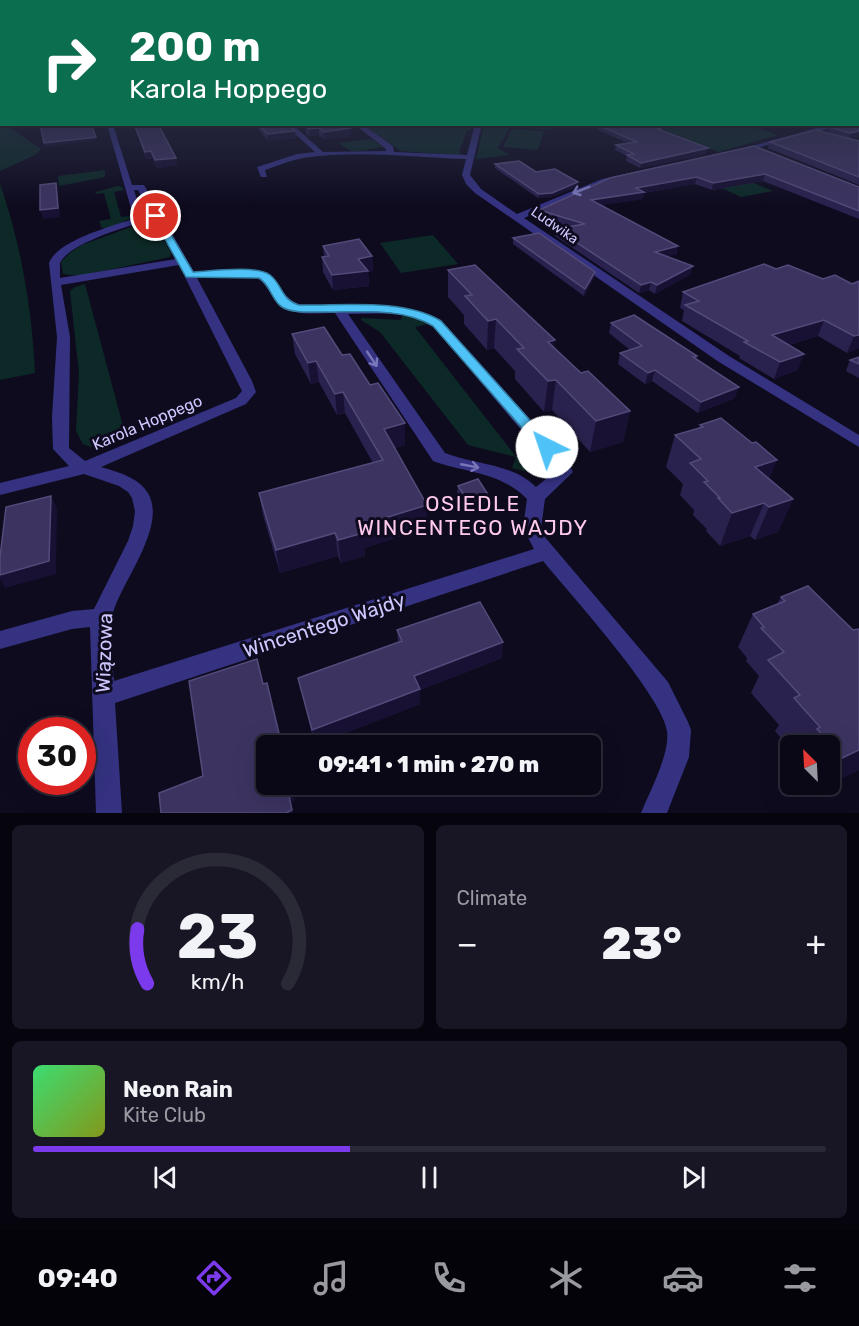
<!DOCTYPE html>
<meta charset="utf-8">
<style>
body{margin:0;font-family:Rubik,sans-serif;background:#181624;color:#f1f3f6;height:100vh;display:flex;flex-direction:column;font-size:22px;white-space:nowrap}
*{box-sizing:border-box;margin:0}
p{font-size:20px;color:#999aa1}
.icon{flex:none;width:33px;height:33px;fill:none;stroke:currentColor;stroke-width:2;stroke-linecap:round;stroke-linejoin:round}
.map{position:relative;height:813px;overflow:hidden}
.panel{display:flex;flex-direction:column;gap:12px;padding:12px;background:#06040d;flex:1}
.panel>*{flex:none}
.top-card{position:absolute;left:0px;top:0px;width:860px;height:126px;box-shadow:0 6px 24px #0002,0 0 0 2px #2a2936;background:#0b6e4f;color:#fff;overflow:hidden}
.needle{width:39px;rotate:336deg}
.tools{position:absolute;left:780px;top:735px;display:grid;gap:12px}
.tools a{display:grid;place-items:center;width:60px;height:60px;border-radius:9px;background:#0a0817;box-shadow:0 6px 24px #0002,0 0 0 2px #2a2936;font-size:30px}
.speed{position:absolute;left:18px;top:717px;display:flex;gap:12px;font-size:30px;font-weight:700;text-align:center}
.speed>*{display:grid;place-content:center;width:78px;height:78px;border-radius:50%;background:#0a0817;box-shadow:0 6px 24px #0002,0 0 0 2px #2a2936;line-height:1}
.speed .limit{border:9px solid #d22;background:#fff;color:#111}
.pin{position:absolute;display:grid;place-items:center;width:51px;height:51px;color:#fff;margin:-26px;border:3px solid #fff;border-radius:50%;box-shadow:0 2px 6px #0007}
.me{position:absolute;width:66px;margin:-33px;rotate:319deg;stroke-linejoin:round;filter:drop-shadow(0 0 4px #0008)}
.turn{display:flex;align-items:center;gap:21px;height:126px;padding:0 30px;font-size:27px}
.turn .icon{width:78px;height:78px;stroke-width:2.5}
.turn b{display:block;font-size:42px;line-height:51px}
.big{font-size:45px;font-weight:800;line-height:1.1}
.panel .widget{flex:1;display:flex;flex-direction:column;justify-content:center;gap:9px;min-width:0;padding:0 21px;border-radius:9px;background:#181624}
.panel .dial{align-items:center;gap:0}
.dial svg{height:156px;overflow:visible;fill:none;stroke:#2a2936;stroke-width:7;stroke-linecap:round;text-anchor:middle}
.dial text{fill:#f1f3f6;stroke:none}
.song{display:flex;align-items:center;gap:18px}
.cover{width:72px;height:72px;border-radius:9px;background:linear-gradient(135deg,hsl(140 70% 55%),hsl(70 70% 35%))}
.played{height:6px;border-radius:3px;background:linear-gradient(90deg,#7c3aed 40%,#2a2936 40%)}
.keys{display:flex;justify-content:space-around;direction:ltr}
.heat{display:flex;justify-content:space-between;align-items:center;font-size:33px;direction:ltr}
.panel .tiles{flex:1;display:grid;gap:12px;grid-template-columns:1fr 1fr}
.widget:last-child{grid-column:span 2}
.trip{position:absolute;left:256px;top:735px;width:345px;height:60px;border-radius:9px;background:#0a0817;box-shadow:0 6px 24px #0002,0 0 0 2px #2a2936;font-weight:800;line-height:60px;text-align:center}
.dock{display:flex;height:96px;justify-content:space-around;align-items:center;background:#040309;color:#999aa1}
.dock .icon{width:42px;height:42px}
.dock .current{color:#7c3aed}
.dock b{font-size:27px;color:#f1f3f6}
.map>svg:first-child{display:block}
</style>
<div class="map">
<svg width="859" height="813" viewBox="0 0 859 813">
<rect width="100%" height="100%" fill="#0e0b1f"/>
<g fill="#0d2927">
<path d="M0 91 2 124 6 125 41 149 35 155 0 171Z"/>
<path d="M364 125 365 124 473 125 471 130H467L459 152 462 155H456L401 151Z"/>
<path d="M484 125V124L553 125 550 130 510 127 498 148 510 155 476 159Z"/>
<path d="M652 125H747L778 135 719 152Z"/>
<path d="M512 129 544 131 538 150 503 147Z"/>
<path d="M371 139 383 147 353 152 338 143Z"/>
<path d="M702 162 773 191 741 197 675 167Z"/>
<path d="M105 170V177L59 186 58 176Z"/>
<path d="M0 184C21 244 32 310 35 373L0 380Z"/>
<path d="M117 186 122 187 124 190 114 192 121 217 131 216V218L109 229 102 228 99 221 111 219 104 193 95 194 96 192Z"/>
<path d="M150 220 153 222 144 224 151 238 161 236 171 253 170 257 79 276 63 274 61 262 71 252 82 245Z"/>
<path d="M433 235 458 264 401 273 380 243Z"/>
<path d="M85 284 123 426 129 437C114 445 99 452 83 444L76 431 79 373 70 291 75 287Z"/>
<path d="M403 313 432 323 415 327 528 472 512 468 516 457 468 445 380 332 361 320 362 318 401 320Z"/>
</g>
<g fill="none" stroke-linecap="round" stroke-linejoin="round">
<g fill="#343281" fill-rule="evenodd">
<path d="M109 124H116L114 128 132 185H144L194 272C215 271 257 263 273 279 283 289 286 300 300 305 341 306 406 299 441 320L568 461 573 472 545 499 541 528 544 536 668 682 688 722 691 730 689 757 667 813H641C650 791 670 754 667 731 662 695 570 594 543 561L115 703 122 813H96L90 627 72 629 0 649V631L72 611 94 609 128 541 133 526 135 511 132 498 128 492 119 486 84 474 0 495V483L69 466 53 449 52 417 57 337 49 263C57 241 109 227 130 220L133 215 108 128ZM134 190H138L151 214 142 217ZM154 219 176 259 60 278V263C70 242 132 225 154 219ZM179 265 242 391 236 398 85 461 69 448 70 337 61 285ZM253 276C267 282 269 294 279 304 293 317 317 313 335 313L433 461C466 473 501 472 527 499L523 528 534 549 114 681C112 659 108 635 113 613 123 576 185 506 131 478 122 473 111 470 101 467L246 404 256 392 252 381 197 278ZM348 314C377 314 407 310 433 326L556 471 536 487C511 463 476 465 445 453Z"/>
<path d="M284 124H292L323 152 386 151V149L354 124H362L393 146 394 152 467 155 475 124H482L470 175 481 189 517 214 602 179 670 164V168L608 183 524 218 729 356 859 435V447L719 362 475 193 466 184 462 175 466 159C413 157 357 150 303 158 292 160 279 165 268 169L265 170 267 177H261L257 167 297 154 315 152Z"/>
<path d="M831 124H846L738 153 734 151Z"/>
</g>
</g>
<g fill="#2a224e">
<path d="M858 91H859V117H858V120H859V136L849 138 827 132 829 127 837 124H858Z"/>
<path d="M134 124 177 165 157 168 153 158 146 159Z"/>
<path d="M254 124H288L295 131 296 138 268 141Z"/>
<path d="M294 124H346L351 136 324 139 319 135 309 136 306 133 305 126 313 125 297 127Z"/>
<path d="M595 124H650L706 154 640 168 626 161 627 156 615 150 616 145 628 143 598 130V126Z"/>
<path d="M859 141V185L768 148 770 142Z"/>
<path d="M754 146 859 187V219L763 181 712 190 695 184 644 193 643 199 601 205 677 254 667 256 691 274 655 294 649 290 639 293 555 236 556 229 569 227 539 217V210Z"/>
<path d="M495 164 536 172 578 182V186L551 197 538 198 495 168Z"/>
<path d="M513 238 595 272 594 278 584 296 513 244Z"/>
<path d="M323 246 372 256 373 271 368 272 369 286 333 290 323 272 322 257H324Z"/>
<path d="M776 269 852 284 859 281V348L847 353 818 336 789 345 798 370 774 379 739 358 740 356 682 321 684 310 680 308 683 292Z"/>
<path d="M448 270 554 348 581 373 630 411 623 442 590 452 552 410 544 412 515 379V371L494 348 487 350 464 324V315L448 297Z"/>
<path d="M611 323 697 356 696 360 735 398 698 413 652 381 645 384 618 364 620 353 630 350 609 333Z"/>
<path d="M292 334 342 355 405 445 395 448 427 505V528L364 548 365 556 341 563 338 556 280 573 263 515 259 493 373 463 345 413 337 415 319 382 311 384 295 354Z"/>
<path d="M859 357V378L846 371 850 360Z"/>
<path d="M700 425 770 479 793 499 778 532 755 540 750 536 720 546 706 531 707 529 693 515 694 510 680 495 683 484 666 467 675 435 699 428Z"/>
<path d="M458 486 489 496V502L469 509 457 492Z"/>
<path d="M781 597 853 630 859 629V771V770L819 789 815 784H830V746H790V749L775 731 779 725 751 693 759 676 746 661 747 658 738 647 753 614 777 604Z"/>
<path d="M397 630 502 658 420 690V704L315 745 298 678 398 642Z"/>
</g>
<g fill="#181133">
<path d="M297 124H319L297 127Z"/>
<path d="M319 128V135L309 136V129Z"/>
<path d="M351 128V136L324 139 323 132Z"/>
<path d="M295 131 296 138 268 141 267 134Z"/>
<path d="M859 131V136L849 138 850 133Z"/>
<path d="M96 137 97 140 45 147 44 143Z"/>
<path d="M708 148 706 154 640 168 641 163Z"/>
<path d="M151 151 153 158 146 159 145 152Z"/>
<path d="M176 158 177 165 157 168 155 160Z"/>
<path d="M765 174 763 181 712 190 713 183Z"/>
<path d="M697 177 695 184 644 193 643 199 590 207 591 200 636 188Z"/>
<path d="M578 182V186L551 197 538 198 539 194Z"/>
<path d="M56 183 58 191 60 217 43 219 40 210Z"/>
<path d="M678 246 677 254 653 260 655 252Z"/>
<path d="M372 256 373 271 368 272 369 286 333 290 332 275 358 259Z"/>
<path d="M693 266 691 274 655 294 657 285Z"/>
<path d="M595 272 594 278 584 296 585 289Z"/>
<path d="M651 282 649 290 639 293 641 285Z"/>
<path d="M496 319 494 348 487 350 488 321Z"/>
<path d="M824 320 818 336 767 351 772 335Z"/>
<path d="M859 335V348L847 353 854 336Z"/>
<path d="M555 340 551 370 548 342Z"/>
<path d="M804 354 798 370 774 379 780 362Z"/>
<path d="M316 361 319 382 311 384 308 363Z"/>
<path d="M655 370 652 381 645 384 648 373Z"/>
<path d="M556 380 552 410 544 412 548 381Z"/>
<path d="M739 387 735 398 698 413 701 402Z"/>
<path d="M343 392 345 413 337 415 335 394Z"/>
<path d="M630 411 623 442 590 452 596 421Z"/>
<path d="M405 423V445L385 451 384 429Z"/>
<path d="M777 460 764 492 755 467Z"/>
<path d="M51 496 57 508 56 574 5 588 0 579V575Z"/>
<path d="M489 496V502L469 509V502Z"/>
<path d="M793 499 778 532 755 540 769 507Z"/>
<path d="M764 503 750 536 720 546 732 513Z"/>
<path d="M427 505V528L364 548 365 556 341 563 338 540 359 526Z"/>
<path d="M335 533 338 556 280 573 276 550Z"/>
<path d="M503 642 502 658 420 690V704L315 745 312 730 414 676Z"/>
<path d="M859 750V770L819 789 823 784H830V776L842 758Z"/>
<path d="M291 784H296L292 786 295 801 291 802 293 813H286L287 786Z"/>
</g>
<g fill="#3c3361" stroke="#534b7a" stroke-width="1.5">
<path d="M858 91H859V113H858L859 131 850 133 829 127 837 124H858Z"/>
<path d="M40 124H91L96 137 44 143Z"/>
<path d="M134 124H158L176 158 155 160 151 151 145 152Z"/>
<path d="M258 124H288L295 131 267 134Z"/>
<path d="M316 124H346L351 128 323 132 319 128 309 129 305 126Z"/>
<path d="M650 124 661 129H658L708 148 641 163 627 155 634 154 616 145 637 142 598 125Z"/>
<path d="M816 130 859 141V177L770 142Z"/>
<path d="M754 146 859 187V211L765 174 713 183 697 177 636 188 644 192 591 200 678 246 655 252 693 266 657 285 651 282 641 285 556 229 585 224 539 210 610 178Z"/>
<path d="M519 161 536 172 555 169 578 182 552 193 539 194 495 164Z"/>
<path d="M56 183 58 208 40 210V185Z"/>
<path d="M539 233 595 272 585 289 513 238Z"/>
<path d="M359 239 372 256 358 259 368 271 332 275 322 257 329 256 323 246Z"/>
<path d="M764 264 776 269 788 265 823 279 835 275 852 284 859 281V335L854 336 824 320 772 335 804 354 780 362 744 342 748 341 685 305 699 301 683 292Z"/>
<path d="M475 265 555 340 548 342 581 373 588 371 630 411 596 421 556 380 548 381 517 349 524 348 496 319 488 321 465 296 472 295 448 270Z"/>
<path d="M634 315 697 356 693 357 739 387 701 402 655 370 648 373 620 353 642 346 611 323Z"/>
<path d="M324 327 342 355 350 354 370 385 378 383 405 423 384 429 427 505 359 526 363 533 338 540 335 533 276 550 259 493 383 460 343 392 335 394 316 361 308 363 292 334Z"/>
<path d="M859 357V364L850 360Z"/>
<path d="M721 418 752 443 756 442 777 460 755 467 793 499 769 507 764 503 732 513 718 498H720L704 482 708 481 690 463 701 459 675 435 703 427 700 425Z"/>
<path d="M478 479 489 496 469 502 458 486Z"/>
<path d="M51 496 49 561 0 575V557L6 507Z"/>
<path d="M808 586 853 630 859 629V750L842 758 817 729 820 727 794 698 800 695 768 660 784 652 761 628 764 627 753 614 785 601 781 597Z"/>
<path d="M480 602 503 642 414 676 420 689 312 730 298 678 402 641 397 630Z"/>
<path d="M257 659 263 684 267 683 282 746H267V784H291L287 786 292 810 286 813H161L159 793 203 776 189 681Z"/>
</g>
<defs><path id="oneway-shaft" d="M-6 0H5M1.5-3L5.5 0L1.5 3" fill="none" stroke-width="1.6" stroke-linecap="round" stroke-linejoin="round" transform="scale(1.5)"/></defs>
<g stroke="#7976ba">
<use href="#oneway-shaft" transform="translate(581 190) rotate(159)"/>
<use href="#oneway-shaft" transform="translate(372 359) rotate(56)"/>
<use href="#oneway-shaft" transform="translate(470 466) rotate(11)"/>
</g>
<linearGradient id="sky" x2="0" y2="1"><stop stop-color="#080611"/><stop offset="0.44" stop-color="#30344d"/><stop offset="1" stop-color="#30344d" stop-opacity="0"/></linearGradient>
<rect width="859" height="205" fill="url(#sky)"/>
<path fill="#4fc3f7" stroke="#337fa1" stroke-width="1.5" d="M153 214H159L193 272C211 271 256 265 270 275 283 285 280 299 299 305 342 306 403 298 441 321L554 447 552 451H542L433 326C401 306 355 313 318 312 307 312 292 313 282 307 272 301 270 284 259 278L186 277 152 216Z"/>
<g text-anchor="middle" stroke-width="6" stroke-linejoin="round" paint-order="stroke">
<g font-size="14" fill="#cec8ff" stroke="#0e0b1f">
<text transform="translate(555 225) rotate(35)" y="5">Ludwika</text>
</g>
<g font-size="16" fill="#cec8ff" stroke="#0e0b1f">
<text transform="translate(147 422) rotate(-23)" y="6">Karola Hoppego</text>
</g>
<g font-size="20" fill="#cec8ff" stroke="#0e0b1f">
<text transform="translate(324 625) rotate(-18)" y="7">Wincentego Wajdy</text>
<text transform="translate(104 653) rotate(-88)" y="7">Wiązowa</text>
</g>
<g font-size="21" letter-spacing="1.5" fill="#ffcaec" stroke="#0e0b1f">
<text x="473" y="511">OSIEDLE<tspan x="473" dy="24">WINCENTEGO WAJDY</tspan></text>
</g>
</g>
</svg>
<div class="tools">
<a><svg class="needle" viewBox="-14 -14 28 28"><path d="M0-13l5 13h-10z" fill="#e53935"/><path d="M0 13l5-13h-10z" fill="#999aa1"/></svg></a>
</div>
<div class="speed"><div class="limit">30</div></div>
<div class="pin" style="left:156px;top:216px;background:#d93025"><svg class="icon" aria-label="arrive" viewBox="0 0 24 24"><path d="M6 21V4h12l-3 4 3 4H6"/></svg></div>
<svg class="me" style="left:547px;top:447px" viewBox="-20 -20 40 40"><circle r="19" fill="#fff"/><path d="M0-13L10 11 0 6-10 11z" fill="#4fc3f7"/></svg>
<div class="trip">09:41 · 1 min · 270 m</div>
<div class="top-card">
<div class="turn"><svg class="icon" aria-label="right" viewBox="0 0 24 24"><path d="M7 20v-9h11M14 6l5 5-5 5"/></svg><div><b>200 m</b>Karola Hoppego</div></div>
</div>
</div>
<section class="panel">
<div class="tiles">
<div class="widget dial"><svg viewBox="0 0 100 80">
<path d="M14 69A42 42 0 1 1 86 69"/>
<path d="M14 69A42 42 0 0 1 9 41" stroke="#7c3aed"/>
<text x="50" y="56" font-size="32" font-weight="700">23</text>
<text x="50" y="72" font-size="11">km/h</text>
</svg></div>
<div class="widget"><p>Climate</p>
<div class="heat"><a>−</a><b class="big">23°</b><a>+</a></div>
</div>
<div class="widget">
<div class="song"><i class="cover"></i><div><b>Neon Rain</b><p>Kite Club</p></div></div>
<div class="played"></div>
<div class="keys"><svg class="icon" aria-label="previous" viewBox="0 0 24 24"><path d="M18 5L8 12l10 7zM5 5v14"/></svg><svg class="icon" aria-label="pause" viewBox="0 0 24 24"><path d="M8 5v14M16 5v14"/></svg><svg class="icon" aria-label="next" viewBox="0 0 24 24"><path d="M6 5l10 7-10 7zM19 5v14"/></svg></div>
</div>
</div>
</section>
<nav class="dock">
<b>09:40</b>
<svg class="icon current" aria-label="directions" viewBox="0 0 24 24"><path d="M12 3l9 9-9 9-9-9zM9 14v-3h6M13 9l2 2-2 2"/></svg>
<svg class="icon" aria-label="music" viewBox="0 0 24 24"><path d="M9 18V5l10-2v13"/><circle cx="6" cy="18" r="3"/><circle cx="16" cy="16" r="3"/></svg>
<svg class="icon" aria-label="phone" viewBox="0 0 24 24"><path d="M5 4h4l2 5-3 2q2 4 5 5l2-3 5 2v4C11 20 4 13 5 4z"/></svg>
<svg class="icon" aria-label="climate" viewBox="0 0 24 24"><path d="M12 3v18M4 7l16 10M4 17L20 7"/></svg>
<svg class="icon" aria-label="car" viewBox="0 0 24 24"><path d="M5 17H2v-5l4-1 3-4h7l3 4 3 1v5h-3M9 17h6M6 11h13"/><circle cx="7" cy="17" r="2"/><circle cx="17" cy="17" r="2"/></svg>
<svg class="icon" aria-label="filters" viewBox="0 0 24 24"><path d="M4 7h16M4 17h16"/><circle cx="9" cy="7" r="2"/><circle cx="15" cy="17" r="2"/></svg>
</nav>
